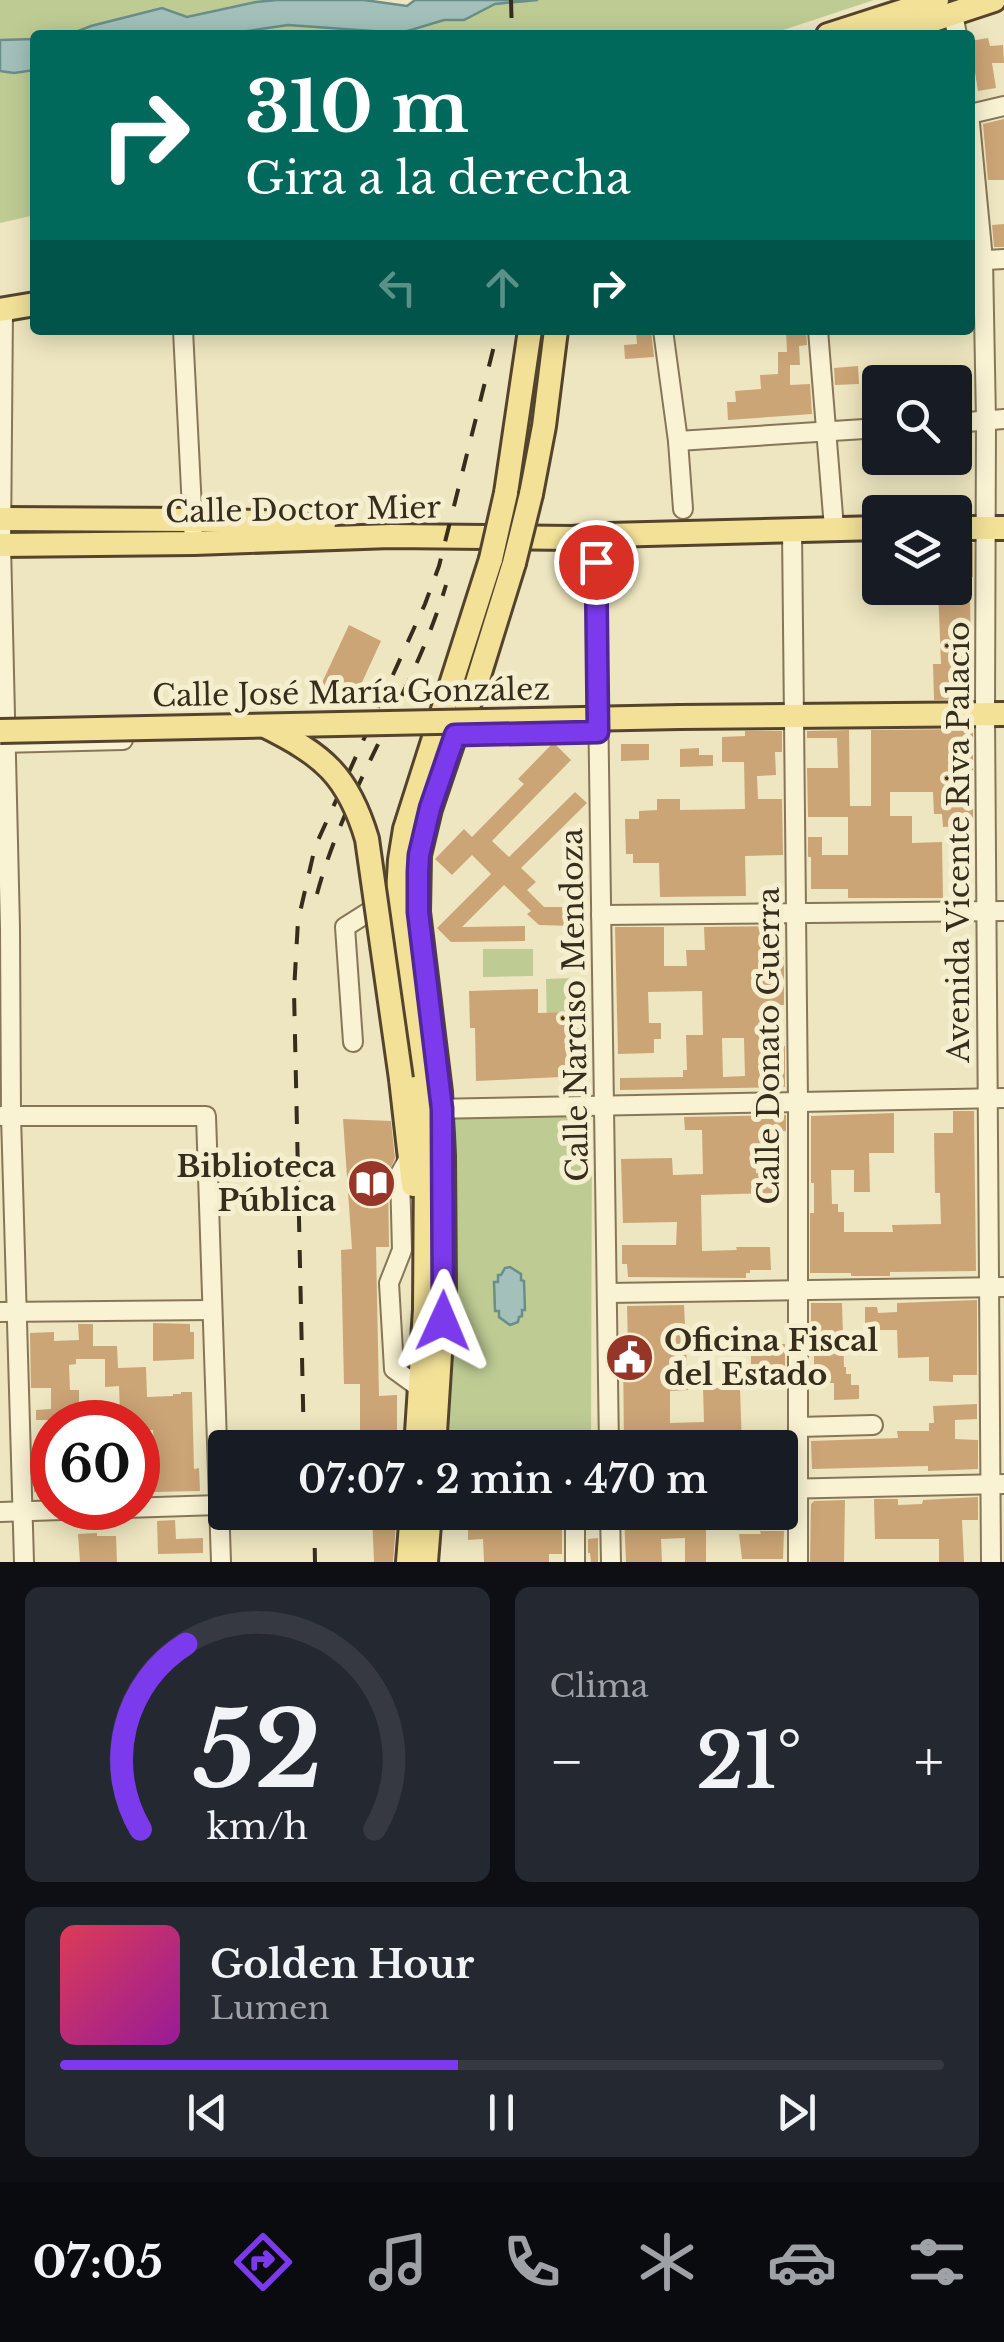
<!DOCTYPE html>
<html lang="es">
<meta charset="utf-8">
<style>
body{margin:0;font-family:"Libre Baskerville",serif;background:#242831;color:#f1f3f6;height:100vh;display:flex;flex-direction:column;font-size:38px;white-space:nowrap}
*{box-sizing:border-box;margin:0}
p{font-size:32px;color:#9ea1a6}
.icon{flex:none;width:55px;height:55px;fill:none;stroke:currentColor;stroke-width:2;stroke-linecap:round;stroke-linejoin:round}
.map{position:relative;height:1562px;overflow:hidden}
.details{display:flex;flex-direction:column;gap:25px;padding:25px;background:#0d0f14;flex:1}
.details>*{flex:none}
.hud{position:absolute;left:30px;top:30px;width:945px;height:305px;border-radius:10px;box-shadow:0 5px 25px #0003;background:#00695c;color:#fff;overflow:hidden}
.buttons{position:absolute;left:862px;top:365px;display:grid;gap:20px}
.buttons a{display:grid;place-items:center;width:110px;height:110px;border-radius:10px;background:#171b24;box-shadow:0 5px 25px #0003;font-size:50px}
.speed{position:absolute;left:30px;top:1400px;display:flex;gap:20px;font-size:50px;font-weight:700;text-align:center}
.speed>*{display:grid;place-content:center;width:130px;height:130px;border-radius:50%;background:#171b24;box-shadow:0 5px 25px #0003;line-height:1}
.speed .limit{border:15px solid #d22;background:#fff;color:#111}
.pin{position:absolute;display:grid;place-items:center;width:85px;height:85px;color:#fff;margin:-42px;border:5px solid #fff;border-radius:50%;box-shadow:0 2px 10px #0007}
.me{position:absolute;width:110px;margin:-55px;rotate:1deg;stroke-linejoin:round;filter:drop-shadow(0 0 8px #0008)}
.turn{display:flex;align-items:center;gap:35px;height:210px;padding:0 50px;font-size:45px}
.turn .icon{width:130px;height:130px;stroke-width:2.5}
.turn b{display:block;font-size:70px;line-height:85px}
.lanes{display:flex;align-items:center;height:95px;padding:0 50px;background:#0003;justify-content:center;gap:50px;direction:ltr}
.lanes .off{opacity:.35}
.big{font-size:75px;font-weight:600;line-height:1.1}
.details .tile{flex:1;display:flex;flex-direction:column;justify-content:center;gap:15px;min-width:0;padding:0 35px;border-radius:15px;background:#242831}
.details .dial{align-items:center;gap:0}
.dial svg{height:260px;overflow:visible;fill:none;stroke:#363941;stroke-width:7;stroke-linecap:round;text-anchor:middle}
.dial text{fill:#f1f3f6;stroke:none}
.song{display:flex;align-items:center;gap:30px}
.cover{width:120px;height:120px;border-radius:15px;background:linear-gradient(135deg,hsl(350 70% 55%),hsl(300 70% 35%))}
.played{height:10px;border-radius:5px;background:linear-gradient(90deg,#7c3aed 45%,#363941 45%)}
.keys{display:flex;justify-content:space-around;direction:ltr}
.heat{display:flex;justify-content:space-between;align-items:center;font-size:55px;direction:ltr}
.details .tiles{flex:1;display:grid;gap:25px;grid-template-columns:1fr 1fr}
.tile:last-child{grid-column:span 2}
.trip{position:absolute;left:208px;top:1430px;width:590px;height:100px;border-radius:10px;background:#171b24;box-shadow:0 5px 25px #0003;font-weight:600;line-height:100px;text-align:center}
.tab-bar{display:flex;height:160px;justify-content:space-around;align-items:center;background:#090b0e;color:#9ea1a6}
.tab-bar .icon{width:70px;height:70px}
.tab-bar .on{color:#7c3aed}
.tab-bar b{font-size:45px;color:#f1f3f6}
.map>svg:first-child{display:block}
</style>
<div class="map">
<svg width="1004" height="1562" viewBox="0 0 1004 1562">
<rect width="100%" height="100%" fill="#eee6c0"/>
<g fill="#becc94">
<path d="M0 0H277L256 2 187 17 162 8 91 26 68 35H35V39L3 40H0Z"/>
<path d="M538 0H874L768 35H221L288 25 401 33 444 20H464L495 4Z"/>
<path d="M35 70V215L0 223V71L14 73Z"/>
<path d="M483 949H533V976L483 977Z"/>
<path d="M573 978 575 1028H547L546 979Z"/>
<path d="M574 1115 585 1118 592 1127 591 1447 443 1448 450 1164 456 1146V1118Z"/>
</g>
<g fill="#a3c0bb" stroke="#6a8e8a" stroke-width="2.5">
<path d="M277 0H364L407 6 415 0H538L495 4 464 20H444L401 33 288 25 221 35H68L91 26 162 8 187 17 256 2Z"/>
<path d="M35 39V70L14 73 0 71V40Z"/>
<path d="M510 1267 521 1274V1280L524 1281 525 1310H522V1316L519 1317 518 1322 510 1325 499 1317V1311H495L494 1282H498V1275H501L505 1268Z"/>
</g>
<g fill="#cca576" fill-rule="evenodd">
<path d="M988 38 990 46 1003 45 1004 63H992L996 88 978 91 970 41Z"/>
<path d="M1004 119V180H988L983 124Z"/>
<path d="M1004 224V247H994L992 225Z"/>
<path d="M786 330H806L807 345 799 346 800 365H790V385L810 384 812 414 728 420 727 402H736L735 391 761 389 760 375 778 374V352H787Z"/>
<path d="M651 331 654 357 625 359 624 345 637 344 636 332Z"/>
<path d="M858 366 859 384 835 385 834 368Z"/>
<path d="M955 543H973V577H971L970 601 972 699 934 700 933 664H941L938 588H955Z"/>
<path d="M349 625 381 641 352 704 319 689Z"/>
<path d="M973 729V788H968L969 808H973V825L943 827 942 814H934L933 792H890V816H912V843L942 842 943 898H848V889H811V857H808V837H822V855H848V817H808L807 768H838L837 738H807V731L849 730 850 806H871V730Z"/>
<path d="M745 731H782V752H775L776 775 757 776 758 799H782L783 855 745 856 746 896 660 897 659 863H633V854H626L625 819H639V811L657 810V799H680V810L745 809 744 762H722V737L745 736Z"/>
<path d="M621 744H649V760L621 761Z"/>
<path d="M551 745H556L571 760 492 841 509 857 575 792 587 803 521 868 536 882 527 890 544 907H587V933H572V926L539 925 527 914 531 911 504 885 462 927 525 926V941L451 942 437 928 491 874 472 855 452 875 435 859 464 829 472 837 524 784 518 779Z"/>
<path d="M699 748V755H713V766L680 767V749Z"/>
<path d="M781 926 782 952 784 951V1005H775V1046H785V1087L620 1090V1078L683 1077V1070H687L686 1035H703L702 991 648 992 649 1023H661V1039H654V1053L618 1054 615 927H664V966H687L686 950H705L704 927ZM722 1038H744L745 1076 723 1077Z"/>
<path d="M538 989V1013L580 1012 582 1076 476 1081 475 1028H470L469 991Z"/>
<path d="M953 1111H974L976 1271 890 1272V1276H851V1273H810V1213H814V1183H811V1116L894 1113V1153H869L870 1192H854V1170H831L832 1204H838V1212H844V1232H893L892 1225 941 1224 940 1193H935L934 1133H953Z"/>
<path d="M786 1115V1131L774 1132V1153H755L756 1173 775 1172 776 1193 701 1195 702 1251 737 1250 736 1247H770L771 1270H750V1273H746V1278L628 1277 627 1264H622V1245H676L677 1222 623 1223 621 1159 672 1158 673 1175 703 1174 702 1130H685L684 1117Z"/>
<path d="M343 1119 391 1121 395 1158 388 1174 389 1247H376L379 1396 397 1395V1448H360V1384H344L341 1250 352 1249Z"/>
<path d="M977 1300V1375H953V1382L929 1381V1357L898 1358 897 1330H865V1307H877L878 1313 897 1312V1303Z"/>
<path d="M811 1303H842L844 1367H846V1374H851V1385H859V1399L834 1400V1383H814V1335H811Z"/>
<path d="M684 1305 688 1390 670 1391V1423L704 1422 703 1388H740L742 1448H624L623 1347H628L627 1306Z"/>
<path d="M153 1323 190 1324V1332H194V1359L153 1361Z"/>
<path d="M78 1324H93V1346H117L118 1368 146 1367 147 1397 173 1396V1394H181V1392H192L194 1469 199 1468 200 1491 154 1492V1487L138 1488 139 1451H154L153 1430H138V1422H114V1413H120L119 1386 105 1387V1359H76V1364L69 1365 70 1390H79V1407H94V1422H73V1420H36V1410L51 1409V1388H31L30 1333 54 1332V1341L79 1340Z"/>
<path d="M785 1344V1366L751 1367V1345Z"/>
<path d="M977 1404V1419L955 1420V1439L978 1440V1469L928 1471V1466L812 1469 811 1441 898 1438 897 1431H929V1423H934L933 1406Z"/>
<rect x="34" y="1480" width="17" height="12"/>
<path d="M978 1497V1520H962L964 1562H939V1539H875L874 1499H898V1505L922 1504 923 1500Z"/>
<path d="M845 1500 844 1562H810L811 1504 814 1501Z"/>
<path d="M372 1512H397L393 1562H374Z"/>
<path d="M468 1512H562V1554H549V1562H484L483 1539 468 1540Z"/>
<path d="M624 1512H678V1518L706 1517V1562H685V1538L661 1539 662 1562H626Z"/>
<path d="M175 1520 176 1539 203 1538V1553L158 1554 157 1521Z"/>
<path d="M760 1531H784L783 1559H742L739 1534H761Z"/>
<path d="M97 1533V1536H116L117 1562H80L78 1534Z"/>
<path d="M598 1538V1562H591L590 1553H588V1539Z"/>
</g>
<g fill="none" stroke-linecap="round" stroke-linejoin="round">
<defs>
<g id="minor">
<path d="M953 13 957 35"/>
<path d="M970 114 1004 106"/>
<path d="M970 123 983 260 986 421 985 714 991 1562"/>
<path d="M970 261 1004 259"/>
<path d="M3 310 1 545 10 928 11 1116 24 1562"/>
<path d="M183 330 193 529"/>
<path d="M663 330 678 441 683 509"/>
<path d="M818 330 834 528"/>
<path d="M955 423 1004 419"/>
<path d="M678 441 880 428"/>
<path d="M792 530 798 1102V1562"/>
<path d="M596 562 609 1448"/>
<path d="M446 735 598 732"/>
<path d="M0 743 123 740"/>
<path d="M601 915 1004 911"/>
<path d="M353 1042 345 927 386 901"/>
<path d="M429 1109 1004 1098"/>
<path d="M2 1116H206L221 1562"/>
<path d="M410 1156 400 1174 402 1250 389 1283 394 1369 420 1388"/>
<path d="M607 1293 1004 1287"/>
<path d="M0 1312 212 1310"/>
<path d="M798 1427 873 1425"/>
<path d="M780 1489 1004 1484"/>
<path d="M0 1512 219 1505"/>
<path d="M610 1512 611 1562"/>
<path d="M575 1562V1512"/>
</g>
<g id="major">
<path d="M828 35 937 0"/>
<path d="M888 35 994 0"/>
<path d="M0 310 35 304"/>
<path d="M506 493 530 330"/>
<path d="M531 494 544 426 556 330"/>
<path d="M0 519 193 520 324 524"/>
<path d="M955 528H1004"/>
<path d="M0 545 194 543 391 536 572 538 608 535 880 528"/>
<path d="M680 717 1004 714"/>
<path d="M401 1079 413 1185"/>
<path d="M416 1448 425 1310 426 1162 424 1109 398 893 400 860 405 829 491 559"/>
<path d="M434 1448 444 1291 443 1156 440 1092 418 912 419 855 430 809 455 735 473 695 514 563"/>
<path d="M408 1562 412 1512"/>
<path d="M426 1562 430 1512"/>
</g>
</defs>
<use href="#minor" stroke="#877758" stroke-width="22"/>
<use href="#major" stroke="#54442d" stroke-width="28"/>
<use href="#minor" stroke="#f9f2d3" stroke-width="18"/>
<use href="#major" stroke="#f2e197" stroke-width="22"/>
<g stroke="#362d1d" stroke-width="4" stroke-dasharray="18 18" stroke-linecap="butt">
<path d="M511 0 512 35"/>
<path d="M317 894C346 786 414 693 446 585"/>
<path d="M304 1448 294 991 298 921 315 847 425 604 439 566 498 330"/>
<path d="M314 1512 315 1562"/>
</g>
<defs>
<g id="major-bridge">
<path d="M491 559 506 493"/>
<path d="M514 563 531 494"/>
<path d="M265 726C323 755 348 775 367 839L401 1079"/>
<path d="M0 731 680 717"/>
</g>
</defs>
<use href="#major-bridge" stroke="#54442d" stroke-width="28" stroke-linecap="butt"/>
<use href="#major-bridge" stroke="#f2e197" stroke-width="22"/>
</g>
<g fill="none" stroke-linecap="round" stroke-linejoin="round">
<defs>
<path id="route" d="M443 1321 442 1109 418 912V872L419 855 430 808 455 735 598 732 596 562"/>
</defs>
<use href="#route" stroke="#51269a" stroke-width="25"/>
<use href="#route" stroke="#7c3aed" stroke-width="18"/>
</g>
<defs>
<symbol id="library-disc" viewBox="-11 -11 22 22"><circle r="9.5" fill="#963628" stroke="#f5efd0"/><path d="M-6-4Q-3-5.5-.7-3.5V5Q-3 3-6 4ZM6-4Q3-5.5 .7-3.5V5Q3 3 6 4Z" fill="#fff"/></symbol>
<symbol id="civic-disc" viewBox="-11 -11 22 22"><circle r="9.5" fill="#963628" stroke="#f5efd0"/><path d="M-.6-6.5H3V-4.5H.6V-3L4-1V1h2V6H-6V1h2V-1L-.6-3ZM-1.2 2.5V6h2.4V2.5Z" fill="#fff"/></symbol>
</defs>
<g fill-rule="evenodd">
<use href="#library-disc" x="344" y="1156" width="55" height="55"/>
<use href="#civic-disc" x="602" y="1330" width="55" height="55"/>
</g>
<g text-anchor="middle" stroke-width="10" stroke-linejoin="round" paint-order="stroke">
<g font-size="30" fill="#362d1d" stroke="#f5efd0">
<text transform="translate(303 510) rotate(-1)" y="10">Calle Doctor Mier</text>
<text transform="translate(351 693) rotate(-1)" y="10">Calle José María González</text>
<text transform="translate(959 842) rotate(-90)" y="10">Avenida Vicente Riva Palacio</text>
<text transform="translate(575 1005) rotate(-91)" y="10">Calle Narciso Mendoza</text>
<text transform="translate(769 1046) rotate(-90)" y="10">Calle Donato Guerra</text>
</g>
<g font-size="30" font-weight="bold" fill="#362d1d" stroke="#f5efd0" text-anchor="end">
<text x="336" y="1177">Biblioteca<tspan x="336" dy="34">Pública</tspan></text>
<text x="664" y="1351" text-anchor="start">Oficina Fiscal<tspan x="664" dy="34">del Estado</tspan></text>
</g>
</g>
</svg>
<div class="buttons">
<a><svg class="icon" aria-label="search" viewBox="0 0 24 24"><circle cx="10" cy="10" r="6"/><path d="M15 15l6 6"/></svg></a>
<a><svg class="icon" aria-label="layers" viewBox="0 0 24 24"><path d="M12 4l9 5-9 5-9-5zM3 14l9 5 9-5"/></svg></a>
</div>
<div class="speed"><div class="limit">60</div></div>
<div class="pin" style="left:596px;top:562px;background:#d93025"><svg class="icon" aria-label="arrive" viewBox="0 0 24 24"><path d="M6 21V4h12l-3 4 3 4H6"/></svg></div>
<svg class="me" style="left:443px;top:1321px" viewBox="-20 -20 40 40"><path d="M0-17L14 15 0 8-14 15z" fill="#7c3aed" stroke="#fff" stroke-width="4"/></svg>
<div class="trip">07:07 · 2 min · 470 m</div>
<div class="hud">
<div class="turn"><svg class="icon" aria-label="right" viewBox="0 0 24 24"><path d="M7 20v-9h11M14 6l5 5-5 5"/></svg><div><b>310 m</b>Gira a la derecha</div></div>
<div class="lanes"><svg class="icon off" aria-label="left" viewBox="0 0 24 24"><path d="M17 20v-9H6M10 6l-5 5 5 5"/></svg><svg class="icon off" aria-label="ahead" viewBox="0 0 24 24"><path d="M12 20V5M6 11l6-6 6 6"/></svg><svg class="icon" aria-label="right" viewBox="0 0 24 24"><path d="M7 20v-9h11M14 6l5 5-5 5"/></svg></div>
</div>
</div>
<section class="details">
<div class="tiles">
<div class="tile dial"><svg viewBox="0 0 100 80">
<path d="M14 69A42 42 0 1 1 86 69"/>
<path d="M14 69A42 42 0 0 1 28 12" stroke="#7c3aed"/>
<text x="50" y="56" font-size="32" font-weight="700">52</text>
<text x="50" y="72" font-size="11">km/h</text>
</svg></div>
<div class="tile"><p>Clima</p>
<div class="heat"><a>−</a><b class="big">21°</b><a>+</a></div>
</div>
<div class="tile">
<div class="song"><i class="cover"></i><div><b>Golden Hour</b><p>Lumen</p></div></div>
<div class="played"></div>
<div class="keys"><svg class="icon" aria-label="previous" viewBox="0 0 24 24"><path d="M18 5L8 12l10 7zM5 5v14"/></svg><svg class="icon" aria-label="pause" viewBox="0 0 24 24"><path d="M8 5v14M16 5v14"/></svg><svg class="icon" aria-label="next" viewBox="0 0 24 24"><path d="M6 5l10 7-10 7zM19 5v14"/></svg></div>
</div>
</div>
</section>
<nav class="tab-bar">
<b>07:05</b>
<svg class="icon on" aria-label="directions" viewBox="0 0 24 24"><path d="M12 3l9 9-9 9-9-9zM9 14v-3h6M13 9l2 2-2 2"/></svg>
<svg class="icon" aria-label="music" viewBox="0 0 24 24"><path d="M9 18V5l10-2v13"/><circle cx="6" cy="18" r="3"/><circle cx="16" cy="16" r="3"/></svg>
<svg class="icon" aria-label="phone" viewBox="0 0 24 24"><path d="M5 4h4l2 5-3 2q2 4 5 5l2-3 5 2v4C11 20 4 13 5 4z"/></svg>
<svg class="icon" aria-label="climate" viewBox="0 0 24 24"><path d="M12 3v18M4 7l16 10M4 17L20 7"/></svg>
<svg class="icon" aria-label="car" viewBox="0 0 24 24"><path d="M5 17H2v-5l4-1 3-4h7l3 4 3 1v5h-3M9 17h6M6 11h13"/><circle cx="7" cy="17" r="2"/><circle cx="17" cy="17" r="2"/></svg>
<svg class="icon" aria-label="filters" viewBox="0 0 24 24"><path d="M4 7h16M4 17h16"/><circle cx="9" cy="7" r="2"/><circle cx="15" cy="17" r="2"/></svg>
</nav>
